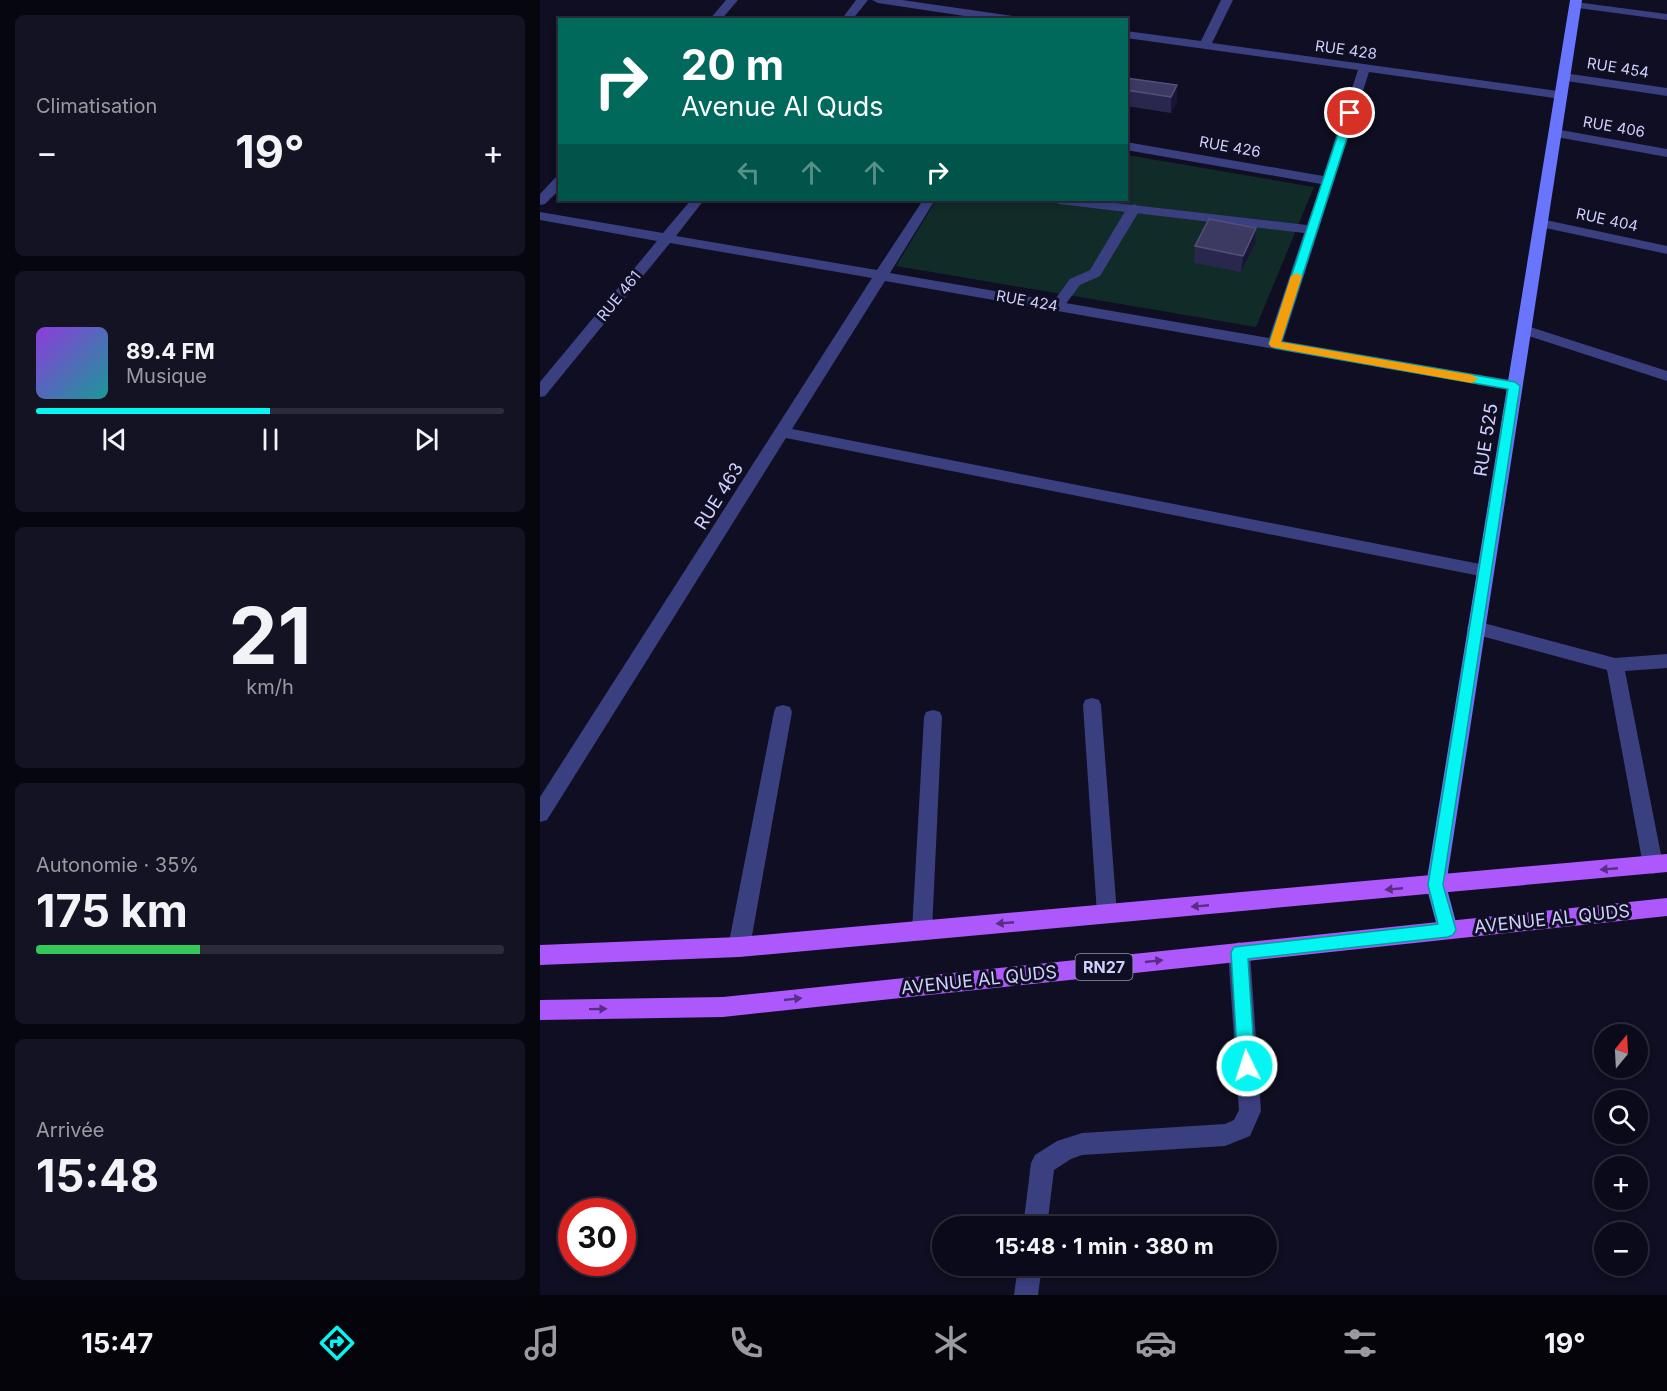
<!DOCTYPE html>
<html lang="fr">
<meta charset="utf-8">
<style>
body{margin:0;font-family:Inter,sans-serif;background:#141323;color:#f1f3f6;height:100vh;display:flex;flex-direction:column;font-size:22px;white-space:nowrap}
*{box-sizing:border-box;margin:0}
p{font-size:20px;color:#9a9aa2}
.icon{flex:none;width:33px;height:33px;fill:none;stroke:currentColor;stroke-width:2;stroke-linecap:round;stroke-linejoin:round}
.map{position:relative;flex:1;overflow:hidden}
.drawer{display:flex;flex-direction:column;gap:15px;padding:15px;background:#06060e;width:540px}
.drawer>*{flex:none}
.banner{position:absolute;left:18px;top:18px;width:570px;height:183px;border-radius:0px;box-shadow:0 3px 9px #0003,0 0 0 2px #2b2b39;background:#00695c;color:#fff;overflow:hidden}
.needle{width:39px;rotate:18deg}
.tools{position:absolute;left:1054px;top:1024px;display:grid;gap:12px}
.tools a{display:grid;place-items:center;width:54px;height:54px;border-radius:50%;background:#0b0a1a;box-shadow:0 3px 9px #0003,0 0 0 2px #2b2b39;font-size:30px}
.speed{position:absolute;left:18px;top:1198px;display:flex;gap:12px;font-size:30px;font-weight:700;text-align:center}
.speed>*{display:grid;place-content:center;width:78px;height:78px;border-radius:50%;background:#0b0a1a;box-shadow:0 3px 9px #0003,0 0 0 2px #2b2b39;line-height:1}
.speed .limit{border:9px solid #d22;background:#fff;color:#111}
.pin{position:absolute;display:grid;place-items:center;width:51px;height:51px;color:#fff;margin:-26px;border:3px solid #fff;border-radius:50%;box-shadow:0 2px 6px #0007}
.me{position:absolute;width:66px;margin:-33px;rotate:356deg;stroke-linejoin:round;filter:drop-shadow(0 0 4px #0008)}
.turn{display:flex;align-items:center;gap:21px;height:126px;padding:0 24px;font-size:27px}
.turn .icon{width:78px;height:78px;stroke-width:2.5}
.turn b{display:block;font-size:42px;line-height:51px}
.lanes{display:flex;align-items:center;height:57px;padding:0 24px;background:#0003;justify-content:center;gap:30px;direction:ltr}
.lanes .off{opacity:.35}
.big{font-size:45px;font-weight:700;line-height:1.1}
.drawer .widget{flex:1;display:flex;flex-direction:column;justify-content:center;gap:9px;min-width:0;padding:0 21px;border-radius:9px;background:#141323}
.drawer .dial{align-items:center;gap:0}
.dial b{font-size:78px;line-height:1}
.song{display:flex;align-items:center;gap:18px}
.cover{width:72px;height:72px;border-radius:9px;background:linear-gradient(135deg,hsl(270 70% 55%),hsl(180 70% 35%))}
.played{height:6px;border-radius:3px;background:linear-gradient(90deg,#04f5f2 50%,#2b2b39 50%)}
.keys{display:flex;justify-content:space-around;direction:ltr}
.heat{display:flex;justify-content:space-between;align-items:center;font-size:33px;direction:ltr}
.charge{height:9px;border-radius:4px;background:linear-gradient(90deg,#34c759 35%,#2b2b39 0)}
.trip{position:absolute;left:392px;top:1216px;width:345px;height:60px;border-radius:30px;background:#0b0a1a;box-shadow:0 3px 9px #0003,0 0 0 2px #2b2b39;font-weight:700;line-height:60px;text-align:center}
.dock{display:flex;height:96px;justify-content:space-around;align-items:center;background:#04040a;color:#9a9aa2}
.dock .icon{width:42px;height:42px}
.dock .active{color:#04f5f2}
.dock b{font-size:27px;color:#f1f3f6}
main{display:flex;flex:1;min-height:0}
.map>svg:first-child{display:block}
</style>
<main>
<section class="drawer">
<div class="widget"><p>Climatisation</p>
<div class="heat"><a>−</a><b class="big">19°</b><a>+</a></div>
</div>
<div class="widget">
<div class="song"><i class="cover"></i><div><b>89.4 FM</b><p>Musique</p></div></div>
<div class="played"></div>
<div class="keys"><svg class="icon" aria-label="previous" viewBox="0 0 24 24"><path d="M18 5L8 12l10 7zM5 5v14"/></svg><svg class="icon" aria-label="pause" viewBox="0 0 24 24"><path d="M8 5v14M16 5v14"/></svg><svg class="icon" aria-label="next" viewBox="0 0 24 24"><path d="M6 5l10 7-10 7zM19 5v14"/></svg></div>
</div>
<div class="widget dial"><b>21</b><p>km/h</p></div>
<div class="widget"><p>Autonomie · 35%</p><b class="big">175 km</b><div class="charge"></div></div>
<div class="widget"><p>Arrivée</p><b class="big">15:48</b></div>
</section>
<div class="map">
<svg width="1127" height="1295" viewBox="0 0 1127 1295">
<rect width="100%" height="100%" fill="#0f0e22"/>
<path fill="#112b28" d="M587 155 774 187 716 327 356 266 396 200H586Z"/>
<g fill="none" stroke-linecap="round" stroke-linejoin="round">
<g fill="#3a3f80" fill-rule="evenodd">
<path d="M594 204 601 208 560 276 540 285 522 309H512L510 306 530 279 550 270 587 208Z"/>
<path d="M936 621 1075 658 1127 654V668L1085 671 1123 865 1120 871 1113 874 1106 871 1103 865 1067 670 930 633 927 628 930 623Z"/>
<path d="M552 698 559 700 561 705 577 914 574 921 567 923 560 921 557 914 543 705 545 700Z"/>
<path d="M243 705 250 707 252 712 210 947 206 954 199 957 192 954 188 947 234 712 236 707Z"/>
<path d="M393 710 400 712 402 717 392 931 389 938 382 940 375 938 372 931 384 717 386 712Z"/>
</g>
<g fill="#3a3f80" fill-rule="evenodd">
<path d="M186 0H198L181 20H169Z"/>
<path d="M316 0H328L312 20H301Z"/>
<path d="M332 0H362L479 17 484 20H451L338 3Z"/>
<path d="M681 0H693L672 43 1025 92 1027 95 1021 99 829 72 743 341 975 381 983 386 980 389 975 391 345 281 252 429 945 565 951 567 954 571 951 575 945 577 246 438 7 820 0 822V797L332 278 130 243 5 396 0 397V382L117 241 0 220V212L123 233 151 200H164L136 236 337 270 383 200H395L350 273 729 338 764 233 519 204 512 200H549L767 225 781 184 586 150V142L783 176 818 70 586 38V31L661 41Z"/>
<path d="M1035 2 1127 14V20L1031 7 1029 5Z"/>
<path d="M1024 73 1127 88V96L1020 80V74Z"/>
<path d="M1015 129 1127 149V157L1011 136 1009 133 1011 130Z"/>
<path d="M20 177V189L5 204 0 205V194L15 178Z"/>
<path d="M1001 219 1127 246V254L996 226 994 223 996 220Z"/>
<path d="M984 325 1127 371V381L979 333 977 330Z"/>
<path d="M699 942 706 945 710 952 721 1111 710 1136 685 1146 542 1155 531 1159 514 1170 507 1227H483L491 1163 495 1155 517 1141 542 1133 685 1124 694 1120 699 1110 688 952 692 945Z"/>
<path d="M478 1266H502L498 1295H474Z"/>
</g>
<path fill="#6875fc" fill-rule="evenodd" d="M1030 0H1042L906 885 918 930 915 937 908 939 901 937 898 930 886 885Z"/>
<g fill="#ad58fc" fill-rule="evenodd">
<path d="M1127 854V872L199 957 0 965V945L199 937Z"/>
<path d="M1127 898V916L183 1017 0 1020V1000L183 997Z"/>
</g>
</g>
<g fill="#2a274f">
<path d="M586 78 637 85V101L631 113 586 106Z"/>
<path d="M716 228 715 244 701 272 654 263 655 246Z"/>
</g>
<g fill="#181535">
<path d="M637 85V101L631 113V97Z"/>
<path d="M716 228 715 244 701 272 703 256Z"/>
</g>
<g fill="#3c3962" stroke="#53507a" stroke-width="1.5">
<path d="M586 78 637 85 631 97 586 90Z"/>
<path d="M669 219 716 228 703 256 655 246Z"/>
</g>
<defs><path id="oneway-solid" d="M-6-.8H1V-3.2L6.5 0L1 3.2V.8H-6Z" transform="scale(1.5)"/></defs>
<g fill="#562f84">
<use href="#oneway-solid" transform="translate(1069 869) rotate(175)"/>
<use href="#oneway-solid" transform="translate(854 889) rotate(175)"/>
<use href="#oneway-solid" transform="translate(660 906) rotate(175)"/>
<use href="#oneway-solid" transform="translate(465 923) rotate(175)"/>
<use href="#oneway-solid" transform="translate(614 961) rotate(-6)"/>
<use href="#oneway-solid" transform="translate(253 999) rotate(-6)"/>
<use href="#oneway-solid" transform="translate(58 1009) rotate(-1)"/>
</g>
<path fill="#04f5f2" stroke="#039f9d" stroke-width="1.5" d="M810 110 815 113 741 342 975 382 980 386 903 885 916 930 913 935 908 937 708 959 715 1066 713 1071 707 1074 701 1071 698 1066 691 952 694 947 898 924 888 885 968 389 735 348 729 344 805 113Z"/>
<path fill="#f59e0b" d="M757 273 762 276 741 342 932 375 938 379 932 383 731 347 729 344 751 276Z"/>
<g text-anchor="middle" stroke-width="6" stroke-linejoin="round" paint-order="stroke">
<g font-size="15" fill="#cfcffe" stroke="#0f0e22">
<text transform="translate(806 50) rotate(8)" y="5">RUE 428</text>
<text transform="translate(1078 68) rotate(9)" y="5">RUE 454</text>
<text transform="translate(1074 127) rotate(10)" y="5">RUE 406</text>
<text transform="translate(690 147) rotate(10)" y="5">RUE 426</text>
<text transform="translate(1067 220) rotate(12)" y="5">RUE 404</text>
<text transform="translate(79 296) rotate(-51)" y="5">RUE 461</text>
<text transform="translate(487 301) rotate(10)" y="5">RUE 424</text>
</g>
<rect fill="#0f0e22" stroke="#9595bc" stroke-width="1.5" x="535.5" y="954" width="57" height="26" rx="4.5"/>
<g font-size="16" font-weight="bold" fill="#cfcffe">
<text x="564" y="973">RN27</text>
</g>
<g font-size="18" fill="#cfcffe" stroke="#0f0e22">
<text transform="translate(946 440) rotate(-81)" y="6">RUE 525</text>
<text transform="translate(179 496) rotate(-58)" y="6">RUE 463</text>
<text transform="translate(1012 919) rotate(-6)" y="6">AVENUE AL QUDS</text>
<text transform="translate(439 980) rotate(-6)" y="6">AVENUE AL QUDS</text>
</g>
</g>
</svg>
<div class="tools">
<a><svg class="needle" viewBox="-14 -14 28 28"><path d="M0-13l5 13h-10z" fill="#e53935"/><path d="M0 13l5-13h-10z" fill="#9a9aa2"/></svg></a>
<a><svg class="icon" aria-label="search" viewBox="0 0 24 24"><circle cx="10" cy="10" r="6"/><path d="M15 15l6 6"/></svg></a>
<a>+</a>
<a>−</a>
</div>
<div class="speed"><div class="limit">30</div></div>
<div class="pin" style="left:810px;top:113px;background:#d93025"><svg class="icon" aria-label="arrive" viewBox="0 0 24 24"><path d="M6 21V4h12l-3 4 3 4H6"/></svg></div>
<svg class="me" style="left:707px;top:1066px" viewBox="-20 -20 40 40"><circle r="17" fill="#04f5f2" stroke="#fff" stroke-width="3"/><path d="M0-11L8 9 0 5-8 9z" fill="#fff"/></svg>
<div class="trip">15:48 · 1 min · 380 m</div>
<div class="banner">
<div class="turn"><svg class="icon" aria-label="right" viewBox="0 0 24 24"><path d="M7 20v-9h11M14 6l5 5-5 5"/></svg><div><b>20 m</b>Avenue Al Quds</div></div>
<div class="lanes"><svg class="icon off" aria-label="left" viewBox="0 0 24 24"><path d="M17 20v-9H6M10 6l-5 5 5 5"/></svg><svg class="icon off" aria-label="ahead" viewBox="0 0 24 24"><path d="M12 20V5M6 11l6-6 6 6"/></svg><svg class="icon off" aria-label="ahead" viewBox="0 0 24 24"><path d="M12 20V5M6 11l6-6 6 6"/></svg><svg class="icon" aria-label="right" viewBox="0 0 24 24"><path d="M7 20v-9h11M14 6l5 5-5 5"/></svg></div>
</div>
</div>
</main>
<nav class="dock">
<b>15:47</b>
<svg class="icon active" aria-label="directions" viewBox="0 0 24 24"><path d="M12 3l9 9-9 9-9-9zM9 14v-3h6M13 9l2 2-2 2"/></svg>
<svg class="icon" aria-label="music" viewBox="0 0 24 24"><path d="M9 18V5l10-2v13"/><circle cx="6" cy="18" r="3"/><circle cx="16" cy="16" r="3"/></svg>
<svg class="icon" aria-label="phone" viewBox="0 0 24 24"><path d="M5 4h4l2 5-3 2q2 4 5 5l2-3 5 2v4C11 20 4 13 5 4z"/></svg>
<svg class="icon" aria-label="climate" viewBox="0 0 24 24"><path d="M12 3v18M4 7l16 10M4 17L20 7"/></svg>
<svg class="icon" aria-label="car" viewBox="0 0 24 24"><path d="M5 17H2v-5l4-1 3-4h7l3 4 3 1v5h-3M9 17h6M6 11h13"/><circle cx="7" cy="17" r="2"/><circle cx="17" cy="17" r="2"/></svg>
<svg class="icon" aria-label="filters" viewBox="0 0 24 24"><path d="M4 7h16M4 17h16"/><circle cx="9" cy="7" r="2"/><circle cx="15" cy="17" r="2"/></svg>
<b>19°</b>
</nav>
